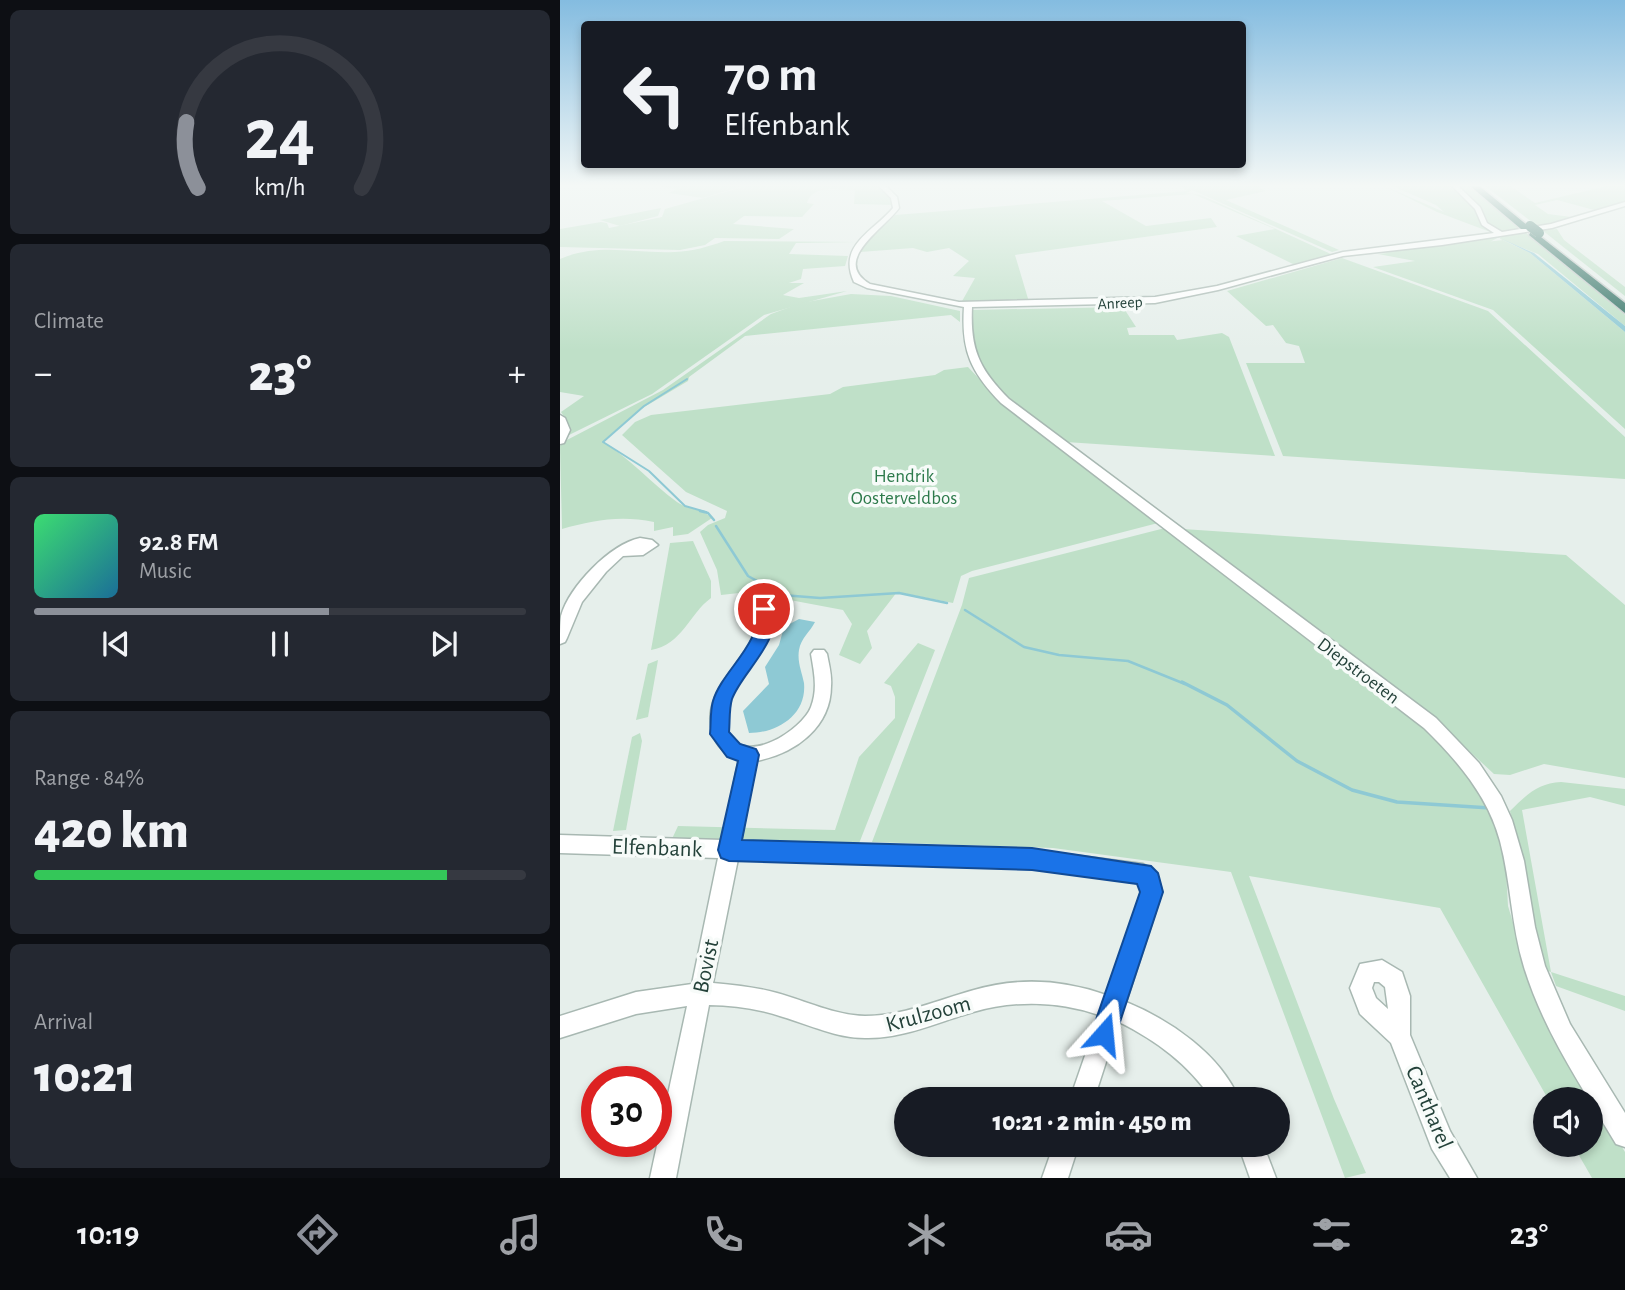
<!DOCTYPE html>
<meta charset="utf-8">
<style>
body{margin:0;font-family:"Alegreya Sans",sans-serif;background:#242831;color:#f1f3f6;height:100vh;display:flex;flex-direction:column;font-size:26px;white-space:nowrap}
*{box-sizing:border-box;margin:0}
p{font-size:23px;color:#9ea1a6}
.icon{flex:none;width:38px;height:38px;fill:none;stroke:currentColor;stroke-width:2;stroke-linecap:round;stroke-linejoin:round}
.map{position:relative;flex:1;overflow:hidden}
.details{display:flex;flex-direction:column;gap:10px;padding:10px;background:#0d0f14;width:560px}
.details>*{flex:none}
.top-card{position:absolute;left:21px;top:21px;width:665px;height:147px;border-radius:7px;box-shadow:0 4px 10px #0003;background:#171b24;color:#f1f3f6;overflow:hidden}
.tools{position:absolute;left:973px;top:1087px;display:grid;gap:14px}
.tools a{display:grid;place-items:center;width:70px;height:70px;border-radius:50%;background:#171b24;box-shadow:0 4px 10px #0003;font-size:35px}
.speed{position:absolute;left:21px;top:1066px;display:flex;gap:14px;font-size:35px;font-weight:700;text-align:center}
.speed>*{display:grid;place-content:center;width:91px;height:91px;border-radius:50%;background:#171b24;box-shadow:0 4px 10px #0003;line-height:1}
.speed .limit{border:10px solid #d22;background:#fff;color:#111}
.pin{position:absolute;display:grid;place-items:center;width:60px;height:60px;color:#fff;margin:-30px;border:4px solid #fff;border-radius:50%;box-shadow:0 2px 7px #0007}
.me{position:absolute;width:77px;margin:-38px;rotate:18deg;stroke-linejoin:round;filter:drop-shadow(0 0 5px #0008)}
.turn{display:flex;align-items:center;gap:24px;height:147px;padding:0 28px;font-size:32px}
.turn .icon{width:91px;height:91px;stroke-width:2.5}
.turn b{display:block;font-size:49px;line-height:60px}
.big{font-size:52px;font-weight:800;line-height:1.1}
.details .widget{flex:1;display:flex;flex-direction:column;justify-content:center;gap:10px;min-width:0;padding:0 24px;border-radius:10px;background:#242831}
.details .dial{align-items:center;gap:0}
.dial svg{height:182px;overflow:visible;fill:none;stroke:#363941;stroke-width:7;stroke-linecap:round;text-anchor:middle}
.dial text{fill:#f1f3f6;stroke:none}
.song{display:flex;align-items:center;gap:21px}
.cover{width:84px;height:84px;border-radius:10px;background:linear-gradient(135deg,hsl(140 70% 55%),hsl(200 70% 35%))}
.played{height:7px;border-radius:4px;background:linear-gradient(90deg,#8c9099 60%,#363941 60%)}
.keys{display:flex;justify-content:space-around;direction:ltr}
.heat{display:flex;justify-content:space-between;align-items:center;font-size:38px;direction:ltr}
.charge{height:10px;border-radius:5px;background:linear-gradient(90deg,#34c759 84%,#363941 0)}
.trip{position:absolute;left:334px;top:1087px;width:396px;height:70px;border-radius:35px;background:#171b24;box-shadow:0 4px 10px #0003;font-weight:800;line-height:70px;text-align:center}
.tab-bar{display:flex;height:112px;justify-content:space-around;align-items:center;background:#090b0e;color:#9ea1a6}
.tab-bar .icon{width:49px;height:49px}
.tab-bar .on{color:#8c9099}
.tab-bar b{font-size:32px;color:#f1f3f6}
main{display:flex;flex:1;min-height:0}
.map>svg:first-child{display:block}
</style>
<main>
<section class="details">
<div class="widget dial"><svg viewBox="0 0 100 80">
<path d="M14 69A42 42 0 1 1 86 69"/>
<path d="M14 69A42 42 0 0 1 9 40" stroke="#8c9099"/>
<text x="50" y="56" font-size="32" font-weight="700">24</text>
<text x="50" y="72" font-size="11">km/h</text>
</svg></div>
<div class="widget"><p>Climate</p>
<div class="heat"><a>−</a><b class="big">23°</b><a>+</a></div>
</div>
<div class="widget">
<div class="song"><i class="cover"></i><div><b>92.8 FM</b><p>Music</p></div></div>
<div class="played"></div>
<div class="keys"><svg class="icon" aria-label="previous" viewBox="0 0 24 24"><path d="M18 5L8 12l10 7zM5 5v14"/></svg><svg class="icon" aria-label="pause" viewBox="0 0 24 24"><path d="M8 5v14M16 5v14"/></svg><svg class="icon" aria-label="next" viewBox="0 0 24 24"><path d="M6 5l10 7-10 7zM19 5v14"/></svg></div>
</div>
<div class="widget"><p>Range · 84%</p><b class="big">420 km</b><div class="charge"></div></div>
<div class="widget"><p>Arrival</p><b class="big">10:21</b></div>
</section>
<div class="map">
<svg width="1065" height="1178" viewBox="0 0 1065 1178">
<rect width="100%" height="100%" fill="#e6efeb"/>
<g fill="#bfe0c8">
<path d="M106 185H186L143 198 109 193 117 189 101 187Z"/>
<path d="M190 185H318L332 198 335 205 294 204 295 190C278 190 253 184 247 203L254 204 242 217 184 216 173 224 234 229 219 239 155 238 145 245 120 250 0 247V229L41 222 47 223 49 228 102 217 105 209Z"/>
<path d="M618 185H713L699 187 706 191 666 200 779 250 772 252 632 190 627 193 641 195 773 255 737 266 676 236 715 229 633 194 542 201 586 226 651 218 657 227 455 255 469 302 401 303 415 278 393 276 409 261 389 248 367 252 353 248 300 252 308 239 335 215 627 191Z"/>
<path d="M822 185 884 212 876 205 830 185H892C909 200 920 216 933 233L877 212Z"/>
<path d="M897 185H908L1065 315V326L978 254 940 239 941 236 930 242 833 253 812 252 961 232 959 230 942 232 930 227 921 208Z"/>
<path d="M924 185H949L975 203 1051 185H1065V202L1038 211 997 200 975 205 988 214 1019 218 977 226Z"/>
<path d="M101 208 98 216 60 226 40 220Z"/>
<path d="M997 229 1004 240 1065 287V296L982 230Z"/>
<path d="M943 240 970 253 1065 332V429L933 310 813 267 855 261 818 254Z"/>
<path d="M164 241 295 242 236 243 229 254 288 256 285 266 243 269 241 279 229 283H244L223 295 239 298 287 291 204 315 92 394 9 435 8 422 1 412 24 396 0 392V259C39 242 74 254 115 252 133 251 148 247 164 241Z"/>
<path d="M782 258 928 311 1065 437V479L723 456 686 363H745L739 346 726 343 713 325 706 326 667 291Z"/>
<path d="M291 294 331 296 400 311V322L391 315 185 336 129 377 128 381 81 409 43 442C71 459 91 483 117 502 128 510 142 508 152 518L128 534 113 536V527L94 531V522C61 515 33 520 2 529L0 446 5 441 103 390 211 314 241 303Z"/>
<path d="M563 307 576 327 567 328 569 335H614L617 340 662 333 669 337 715 456 506 442 438 389 414 351 412 310Z"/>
<path d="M408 367 444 405 598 523 412 571 401 576 393 603 337 592 307 631 312 648 300 664 279 655 292 624 283 610 188 592 161 595 157 570 140 532 148 525 165 518 167 511 126 492 62 435 75 422 91 415 270 394 283 387 375 375 384 370Z"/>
<path d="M605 528 855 720 904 765 936 822 945 854 948 906 979 1009 1065 1152V1178H1032L1013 1145 1031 1144V1099H988L880 908 689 876 774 1099 806 1173 785 1178 671 872 493 848 312 842 402 605 409 578Z"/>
<path d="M623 529 1006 555 1065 605V778L984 764 950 775 934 774 866 711Z"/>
<path d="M133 541 151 581V598C129 614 122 645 91 650L110 543Z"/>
<path d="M358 643 375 650 298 846 111 841 118 826 275 830 299 757 335 718V697L331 686 324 683Z"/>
<path d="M98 660 88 717 76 720 88 664Z"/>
<path d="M80 733 82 741 66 830 53 831 72 737Z"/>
<path d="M1001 782 1065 789V806L1030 797 962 810 991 972 1065 996V1011L996 986 991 972 984 970 950 811C966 795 978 783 1001 782Z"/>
</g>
<g fill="#8ec9d4">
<path d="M942 239 974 253 1065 326V332L970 253Z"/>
<path d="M239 619 255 622C250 632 241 638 239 650 237 662 242 672 244 683 247 715 217 733 189 733L183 711 209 684 205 667 219 645 224 627Z"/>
</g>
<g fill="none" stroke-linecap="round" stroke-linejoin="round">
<path stroke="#8ec9d4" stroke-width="2" d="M127 379 84 406 43 442 89 471 125 506 146 512"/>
<g stroke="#8ec9d4" stroke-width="2.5">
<path d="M140 511 148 513 154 520"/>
<path d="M156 526 188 576 222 595 260 598 339 593 387 603"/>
<path d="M405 610 464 647 499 655 568 661 625 684"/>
</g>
<path stroke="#8ec9d4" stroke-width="3.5" d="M622 682 667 705 737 761 792 790 837 802 930 808"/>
<defs>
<g id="minor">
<path d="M318 185H325L337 197 339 208C325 228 270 261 310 284L399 302 595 297 657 286 783 252 934 233 922 225 915 209 891 185H897L920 207 927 223 942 232 991 224 1065 202V206L992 228 882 245 783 256 658 290 595 303 412 307C410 349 419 369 449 399L876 718 919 763 941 796 952 820 964 861 975 927 985 966 1010 1024 1065 1113V1147L1056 1144C1022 1087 984 1032 964 967 951 926 951 882 940 841 928 796 897 760 864 728L441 403C411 372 401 351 404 307L307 288 294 282C277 245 313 232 333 208L331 198Z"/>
<path d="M0 415 5 418 10 430 4 443 0 444Z"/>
<path d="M80 538 92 540 98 545 83 555 63 556 46 572 22 602 7 638 5 642 0 644C0 635 0 624 1 616 9 587 50 544 80 538Z"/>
<path d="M204 604 209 605C229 649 148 687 169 733 185 767 242 730 251 707 258 689 254 672 251 654L254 650H264L267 654C269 665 272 675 271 686 271 728 234 754 196 761L181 841 472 850 583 864C596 870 599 879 602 892L566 1002C610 1020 660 1054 679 1099H652C628 1064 597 1041 559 1022L534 1099H510L539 1015C499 1001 454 1000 413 1012 378 1022 343 1039 305 1038 276 1038 250 1025 223 1017 199 1009 174 1005 149 1005L116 1178H90L127 1006 76 1014 0 1038V1016L76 992 132 984 158 858 0 853V835L162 840 179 759C167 755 157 748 153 734 140 695 179 668 193 637 198 626 195 615 199 605ZM178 859 472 868 578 883 582 892 546 995C504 980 458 977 414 990 378 1000 343 1016 305 1016 274 1015 246 1001 217 993 196 987 175 985 153 983Z"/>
<path d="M822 960 842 972 850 996V1035L890 1131 917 1178H890L872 1149 831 1043 800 1014 790 988 800 964ZM814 982H819L825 987 828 1009 816 998 812 988Z"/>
<path d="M494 1144H519L508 1178H482Z"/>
<path d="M678 1144H703L716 1178H690Z"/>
</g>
<g id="highway">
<path d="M909 185H918L967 225V229H961Z"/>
<path d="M972 230 1065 303V313L969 235Z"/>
</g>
</defs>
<use href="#minor" stroke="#a8b8b2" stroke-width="3"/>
<use href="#highway" stroke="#c2cac8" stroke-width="3"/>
<use href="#minor" fill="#fff" fill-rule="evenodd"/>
<use href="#highway" fill="#2f6f62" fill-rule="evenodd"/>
<defs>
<path id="highway-bridge" d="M970 226 979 233"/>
</defs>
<use href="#highway-bridge" stroke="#c2cac8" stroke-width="10" stroke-linecap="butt"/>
<use href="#highway-bridge" stroke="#2f6f62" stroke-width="10"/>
</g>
<linearGradient id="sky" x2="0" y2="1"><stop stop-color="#84bce0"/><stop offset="0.53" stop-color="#f4f8f6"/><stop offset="1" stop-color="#f4f8f6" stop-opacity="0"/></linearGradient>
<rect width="1065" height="350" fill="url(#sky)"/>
<path fill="#1a73e8" stroke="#114b97" stroke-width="2" d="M204 603 210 605C227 637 182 671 172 699 169 709 170 721 169 732L180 744 196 749 199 755 182 840 472 848 591 866 598 873 603 892 553 1043 544 1046 535 1043 531 1034 580 892 577 884 472 870 169 861 161 858 158 850 178 761 167 757 150 734C151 724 150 711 153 701 162 670 203 644 196 609Z"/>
<g text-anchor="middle" stroke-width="7" stroke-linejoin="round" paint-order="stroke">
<g font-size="16" fill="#24423a" stroke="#f7fbf9">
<text transform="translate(560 302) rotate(-3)" y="6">Anreep</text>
</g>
<g font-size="19" fill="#2d7a4b" stroke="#f7fbf9">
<text x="344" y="482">Hendrik<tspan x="344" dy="22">Oosterveldbos</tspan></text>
</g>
<g font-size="19" fill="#24423a" stroke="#f7fbf9">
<text transform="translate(799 670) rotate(37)" y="7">Diepstroeten</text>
</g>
<g font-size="23" fill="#24423a" stroke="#f7fbf9">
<text transform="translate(97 847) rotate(2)" y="8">Elfenbank</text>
<text transform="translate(145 966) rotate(-78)" y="8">Bovist</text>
<text transform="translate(368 1013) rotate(-15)" y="8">Krulzoom</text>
<text transform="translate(870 1107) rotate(67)" y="8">Cantharel</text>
</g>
</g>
</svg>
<div class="tools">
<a><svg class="icon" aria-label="sound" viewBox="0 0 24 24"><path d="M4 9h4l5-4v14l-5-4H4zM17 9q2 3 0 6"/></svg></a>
</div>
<div class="speed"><div class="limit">30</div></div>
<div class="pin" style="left:204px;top:609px;background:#d93025"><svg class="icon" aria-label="arrive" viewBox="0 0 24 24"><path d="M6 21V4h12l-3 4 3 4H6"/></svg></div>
<svg class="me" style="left:544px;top:1034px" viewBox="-20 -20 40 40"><path d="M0-17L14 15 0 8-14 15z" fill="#1a73e8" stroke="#fff" stroke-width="4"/></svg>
<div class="trip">10:21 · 2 min · 450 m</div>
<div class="top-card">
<div class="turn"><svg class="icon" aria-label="left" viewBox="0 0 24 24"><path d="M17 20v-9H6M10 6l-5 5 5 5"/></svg><div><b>70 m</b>Elfenbank</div></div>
</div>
</div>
</main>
<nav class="tab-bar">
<b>10:19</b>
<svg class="icon on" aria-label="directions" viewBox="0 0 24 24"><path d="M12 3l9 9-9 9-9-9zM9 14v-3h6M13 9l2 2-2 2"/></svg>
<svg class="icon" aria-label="music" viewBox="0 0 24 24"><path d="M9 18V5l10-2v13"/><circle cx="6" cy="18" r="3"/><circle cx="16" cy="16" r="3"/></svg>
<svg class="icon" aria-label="phone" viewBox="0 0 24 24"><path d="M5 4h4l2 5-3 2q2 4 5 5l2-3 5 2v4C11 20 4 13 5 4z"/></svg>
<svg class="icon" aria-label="climate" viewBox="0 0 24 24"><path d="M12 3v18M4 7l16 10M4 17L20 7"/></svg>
<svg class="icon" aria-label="car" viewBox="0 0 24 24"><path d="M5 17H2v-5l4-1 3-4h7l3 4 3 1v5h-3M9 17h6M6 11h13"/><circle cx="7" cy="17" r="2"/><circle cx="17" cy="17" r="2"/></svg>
<svg class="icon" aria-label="filters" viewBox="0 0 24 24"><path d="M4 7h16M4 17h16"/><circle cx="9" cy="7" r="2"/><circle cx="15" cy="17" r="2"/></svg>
<b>23°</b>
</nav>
